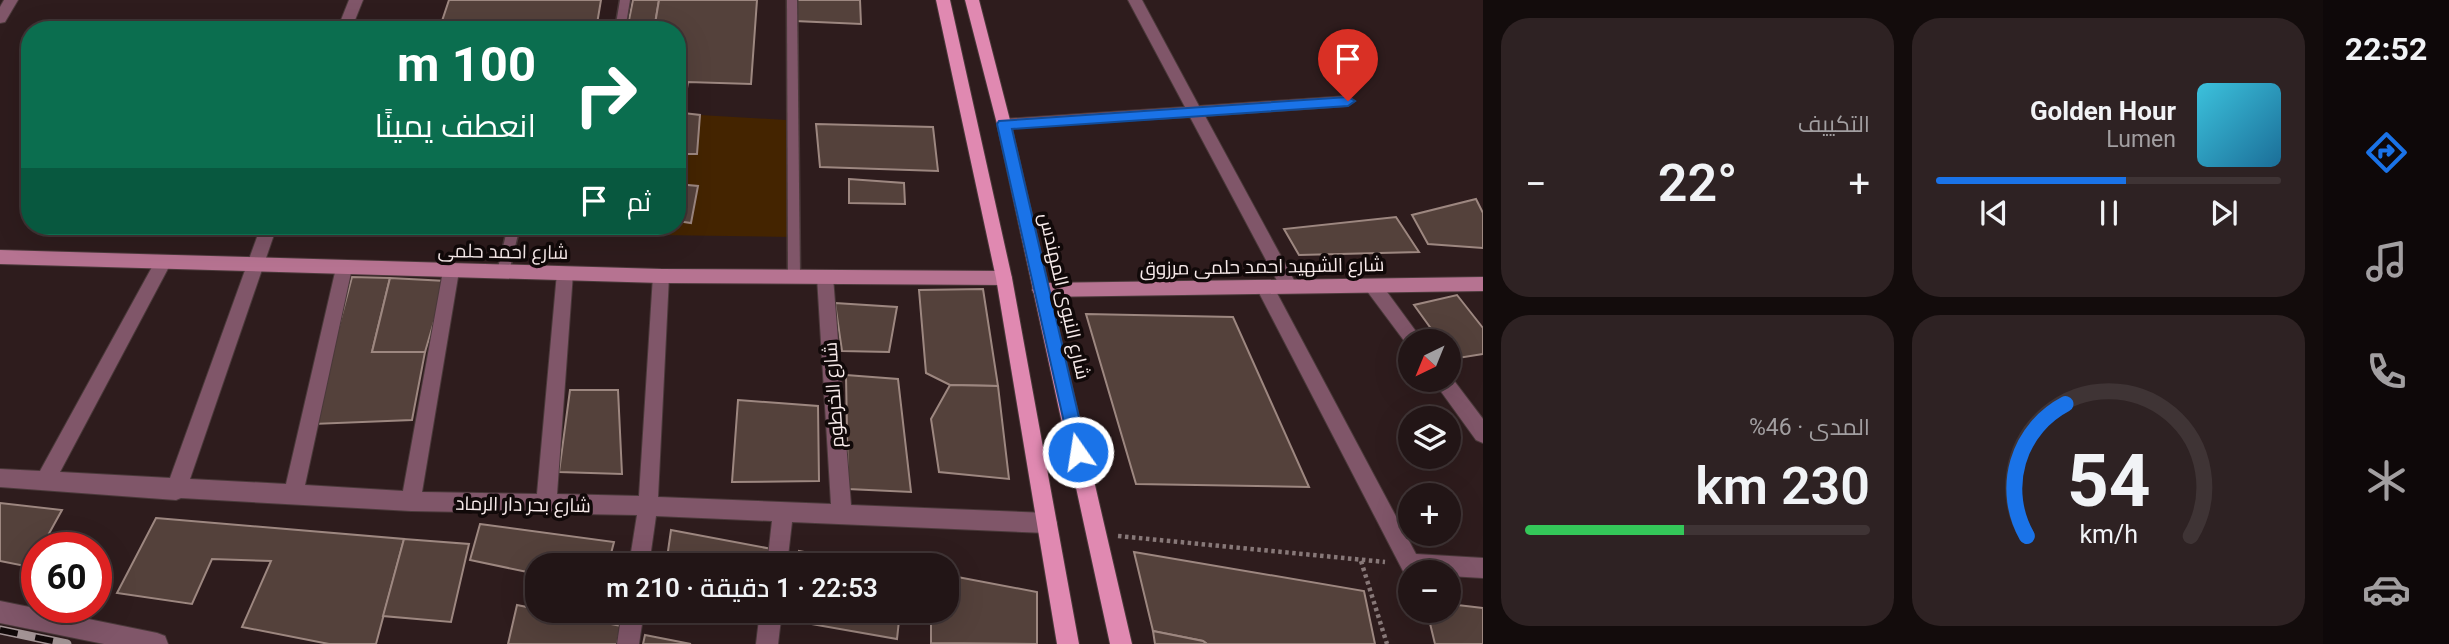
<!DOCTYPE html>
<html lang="ar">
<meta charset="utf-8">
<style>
body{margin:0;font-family:Roboto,Cairo,sans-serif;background:#2e2223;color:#f1f3f6;direction:rtl;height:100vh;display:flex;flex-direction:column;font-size:26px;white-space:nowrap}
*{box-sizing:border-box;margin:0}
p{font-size:23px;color:#a29fa1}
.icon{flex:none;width:38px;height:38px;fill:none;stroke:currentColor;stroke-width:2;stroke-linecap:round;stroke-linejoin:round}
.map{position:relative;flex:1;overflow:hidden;direction:ltr}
.panel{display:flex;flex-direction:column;gap:18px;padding:18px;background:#130c0c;width:840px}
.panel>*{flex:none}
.banner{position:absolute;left:21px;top:21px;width:665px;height:214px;border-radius:28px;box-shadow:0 7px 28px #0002,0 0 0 2px #3f3435;direction:rtl;background:#0b6e4f;color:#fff;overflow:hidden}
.needle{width:46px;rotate:223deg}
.controls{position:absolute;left:1398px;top:329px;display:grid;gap:14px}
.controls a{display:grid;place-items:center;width:63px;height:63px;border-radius:50%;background:#221516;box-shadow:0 7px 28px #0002,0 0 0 2px #3f3435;font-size:35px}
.speed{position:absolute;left:21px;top:532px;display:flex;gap:14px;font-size:35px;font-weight:700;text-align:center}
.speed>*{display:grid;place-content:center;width:91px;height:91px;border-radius:50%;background:#221516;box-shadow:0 7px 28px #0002,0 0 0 2px #3f3435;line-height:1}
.speed .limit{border:10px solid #d22;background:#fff;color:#111}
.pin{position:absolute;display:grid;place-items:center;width:60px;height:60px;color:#fff;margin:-72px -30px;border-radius:50% 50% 50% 0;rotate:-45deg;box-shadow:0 0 7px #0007}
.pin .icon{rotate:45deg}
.me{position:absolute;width:77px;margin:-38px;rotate:347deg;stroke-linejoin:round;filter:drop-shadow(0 0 5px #0008)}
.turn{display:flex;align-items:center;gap:24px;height:147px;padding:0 35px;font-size:32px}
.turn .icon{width:91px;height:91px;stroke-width:2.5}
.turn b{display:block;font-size:49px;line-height:60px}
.then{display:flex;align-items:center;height:66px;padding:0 35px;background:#0003;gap:14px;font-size:26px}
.big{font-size:52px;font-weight:600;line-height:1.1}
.panel .widget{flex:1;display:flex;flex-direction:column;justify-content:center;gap:10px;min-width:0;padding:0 24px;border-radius:28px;background:#2e2223}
.panel .dial{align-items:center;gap:0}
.dial svg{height:182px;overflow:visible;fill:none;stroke:#3f3435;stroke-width:7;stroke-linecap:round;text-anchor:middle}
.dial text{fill:#f1f3f6;stroke:none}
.song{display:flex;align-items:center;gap:21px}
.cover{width:84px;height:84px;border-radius:10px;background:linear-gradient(135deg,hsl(190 70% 55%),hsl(200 70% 35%))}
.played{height:7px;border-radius:4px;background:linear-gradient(90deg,#1a73e8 55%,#3f3435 55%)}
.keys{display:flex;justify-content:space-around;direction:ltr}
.heat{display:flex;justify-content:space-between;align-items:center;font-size:38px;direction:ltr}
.charge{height:10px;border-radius:5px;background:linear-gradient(90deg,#34c759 46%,#3f3435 0)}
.panel .tiles{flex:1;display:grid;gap:18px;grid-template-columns:repeat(2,1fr)}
.trip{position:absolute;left:525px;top:553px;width:434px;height:70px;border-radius:28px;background:#221516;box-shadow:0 7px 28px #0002,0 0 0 2px #3f3435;font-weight:600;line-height:70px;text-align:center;direction:rtl}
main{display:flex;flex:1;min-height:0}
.tabs{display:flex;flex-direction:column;width:126px;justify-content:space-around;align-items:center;background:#0e0809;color:#a29fa1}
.tabs .icon{width:49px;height:49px}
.tabs .on{color:#1a73e8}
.tabs b{font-size:32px;color:#f1f3f6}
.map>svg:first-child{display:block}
</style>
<main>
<nav class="tabs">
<b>22:52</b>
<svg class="icon on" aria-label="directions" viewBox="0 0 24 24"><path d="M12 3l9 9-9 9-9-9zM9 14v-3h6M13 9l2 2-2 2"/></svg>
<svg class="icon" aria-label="music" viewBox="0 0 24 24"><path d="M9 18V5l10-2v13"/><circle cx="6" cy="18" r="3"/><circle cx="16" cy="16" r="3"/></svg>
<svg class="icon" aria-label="phone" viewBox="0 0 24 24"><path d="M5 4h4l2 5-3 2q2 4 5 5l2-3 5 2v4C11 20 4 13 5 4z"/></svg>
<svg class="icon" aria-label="climate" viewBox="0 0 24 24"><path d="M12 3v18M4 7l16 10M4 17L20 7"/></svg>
<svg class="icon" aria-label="car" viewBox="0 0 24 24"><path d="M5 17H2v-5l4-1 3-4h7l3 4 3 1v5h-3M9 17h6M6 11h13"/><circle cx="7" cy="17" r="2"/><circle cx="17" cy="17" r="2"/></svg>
</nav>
<section class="panel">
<div class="tiles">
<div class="widget">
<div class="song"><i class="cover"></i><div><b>Golden Hour</b><p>Lumen</p></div></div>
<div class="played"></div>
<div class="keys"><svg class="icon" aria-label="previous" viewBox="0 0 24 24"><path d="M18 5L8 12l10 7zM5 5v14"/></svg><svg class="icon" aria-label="pause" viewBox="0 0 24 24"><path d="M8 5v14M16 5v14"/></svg><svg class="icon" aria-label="next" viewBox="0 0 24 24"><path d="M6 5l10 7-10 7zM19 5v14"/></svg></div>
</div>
<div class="widget"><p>التكييف</p>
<div class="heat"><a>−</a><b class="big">22°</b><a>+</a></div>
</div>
<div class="widget dial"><svg viewBox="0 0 100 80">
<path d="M14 69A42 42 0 1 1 86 69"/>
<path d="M14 69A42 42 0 0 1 31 11" stroke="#1a73e8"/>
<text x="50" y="56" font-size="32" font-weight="700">54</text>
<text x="50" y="72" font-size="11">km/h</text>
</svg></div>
<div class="widget"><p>المدى · 46%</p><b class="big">230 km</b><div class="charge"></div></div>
</div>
</section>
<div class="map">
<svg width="1483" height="644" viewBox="0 0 1483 644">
<rect width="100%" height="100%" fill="#2e1c1d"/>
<path fill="#442400" d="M700 115 786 120 790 237 583 234 584 226H677V154H697Z"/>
<g fill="#54413b" stroke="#9d8780" stroke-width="2">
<path d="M449 0H601L596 30H439Z"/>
<path d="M633 0H659L654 30H627Z"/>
<path d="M659 0H757L751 84 688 82 683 113 700 115 697 154H677V30H654Z"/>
<path d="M796 0H860L861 24 795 21Z"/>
<path d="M816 124 933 127 938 171 820 167Z"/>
<path d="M849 179 904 183 905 204 849 203Z"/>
<path d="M677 184 698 186 691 223 677 221Z"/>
<path d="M1476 199 1483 213V248L1428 244 1412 215Z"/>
<path d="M1396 217 1419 252 1299 255 1284 229Z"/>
<path d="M526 226H563L561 233 525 232Z"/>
<path d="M352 277 390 278 372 352H425L412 420 313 424Z"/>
<path d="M390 278 446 281 425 352H372Z"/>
<path d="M983 289 998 386 950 385 926 373 919 290Z"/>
<path d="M1457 295 1483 328V354L1452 359 1449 354V341H1440L1414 305Z"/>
<path d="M835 303 897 307 889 352 842 351Z"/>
<path d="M1086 314 1233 317 1309 487 1136 484Z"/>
<path d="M846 375 898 379 911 492 848 489Z"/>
<path d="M950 385 998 386 1009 479 939 472 931 419Z"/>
<path d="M570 390H618L622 474 559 472Z"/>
<path d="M738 400 818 406 819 481 732 482Z"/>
<path d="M0 503 62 510 41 548H37V555L30 567 0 561Z"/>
<path d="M156 518 404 539 376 644H329L242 627 271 561 212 559 192 604 117 593Z"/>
<path d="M480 524 614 542 608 565H537V574L470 560Z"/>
<path d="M671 530 772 549 769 565H666Z"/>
<path d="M404 539 469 544 451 622 383 616Z"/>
<path d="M799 551 872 565H798Z"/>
<path d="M1134 552 1364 591 1375 644H1207L1203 641 1153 631Z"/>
<path d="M947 575 1037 592V644L931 643V611H947Z"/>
<path d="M1449 604 1483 608V644H1435L1427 611H1449Z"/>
<path d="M517 605 621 626 617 644H508Z"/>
<path d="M795 611H900L897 639 794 621Z"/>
<path d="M1153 631 1203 641 1207 644H1155Z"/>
<path d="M645 635 691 644H643Z"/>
</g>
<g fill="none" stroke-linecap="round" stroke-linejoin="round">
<defs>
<g id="lane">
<path d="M620 0H630L625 30H615Z"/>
<path d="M787 0H797L800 277 798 280H790L788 277Z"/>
<path d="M508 226H520L509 272 507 275H499L497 272Z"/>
</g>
<g id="street">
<path d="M4 0H18L5 22 0 23V7Z"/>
<path d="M349 0H363L351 30H337Z"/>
<path d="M1128 0H1142L1199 106 1348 96 1355 101 1348 106 1205 116 1295 282 1298 287 1295 292H1283L1190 117 999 128 997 124 1004 119 1185 107Z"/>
<path d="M261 226H277L190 479 286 484 336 268 338 263H350L352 268 305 485 403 491 443 271 445 266H457L459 271 422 492 537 494 557 273 559 268H571L573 273 557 494 639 496 653 276 655 271H667L669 276 658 497 831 504 817 277 819 272H831L833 277 851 505 1047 513 1054 516 1057 523 1054 530 1047 533 792 522 787 565H767L772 521 656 516 649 565H629L637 515 411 511 181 498 176 500 0 487V469L40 471 157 258H169L171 263 60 472 170 478Z"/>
<path d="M1373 279 1379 281 1423 341H1410V347L1408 346 1367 291 1364 286 1367 281Z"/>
<path d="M1265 280 1271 282 1416 554 1483 558V578L1449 576V572H1410V574L1403 571 1256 287 1259 282Z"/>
<path d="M1449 374 1483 419V443L1476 440 1437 386 1434 380H1449Z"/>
<path d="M0 601 157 633 165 636 168 644H104L0 623Z"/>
<path d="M622 611H644L639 644H617Z"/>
<path d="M760 611H782L778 644H756Z"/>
</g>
<g id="secondary">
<path d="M0 250 661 269 1004 271 1010 273 1012 278 1010 283 1004 285 661 283 0 264Z"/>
<path d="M1483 277V291L1041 297 1035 295 1032 290 1035 285 1041 283Z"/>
</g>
<g id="primary">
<path d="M936 0H950L1012 278 1079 644H1057L996 278Z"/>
<path d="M965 0H979L1011 124 1132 644H1110L997 124Z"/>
</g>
</defs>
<use href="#lane" stroke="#4a393a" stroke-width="3"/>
<use href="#street" stroke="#4a393a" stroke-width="2"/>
<use href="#secondary" stroke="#4a393a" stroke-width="2"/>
<use href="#primary" stroke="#4a393a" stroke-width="2"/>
<g stroke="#877878" stroke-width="4.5" stroke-dasharray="3.5 3.5" stroke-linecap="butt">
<path d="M1118 536 1385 562"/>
<path d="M1361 561 1387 644"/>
</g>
<use href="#lane" fill="#805669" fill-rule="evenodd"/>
<use href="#street" fill="#805669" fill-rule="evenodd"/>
<use href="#secondary" fill="#b67391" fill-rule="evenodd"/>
<use href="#primary" fill="#e089b1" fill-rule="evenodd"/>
<defs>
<path id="rail" d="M0 630 67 644"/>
</defs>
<use href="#rail" stroke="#a39495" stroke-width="9"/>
<use href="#rail" stroke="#110909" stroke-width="6" stroke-dasharray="18" stroke-linecap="butt"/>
</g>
<path fill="#1a73e8" stroke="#114b97" stroke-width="2" d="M1348 97 1355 101 1348 106 1012 129 1087 452 1085 458 1078 461 1072 458 997 124 999 121Z"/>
<g text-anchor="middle" stroke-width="7" stroke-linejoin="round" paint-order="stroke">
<g font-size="19" fill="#f7eaea" stroke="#110909">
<text transform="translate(503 251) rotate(1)" y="7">شارع احمد حلمى</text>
<text transform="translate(1262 266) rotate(-1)" y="7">شارع الشهيد احمد حلمى مرزوق</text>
<text transform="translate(1065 296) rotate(77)" y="7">شارع النبوى المهندس</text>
<text transform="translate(833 395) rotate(-94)" y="7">شارع الخرطوم</text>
<text transform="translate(523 504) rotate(1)" y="7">شارع بحر دار الرماد</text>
</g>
</g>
</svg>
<div class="controls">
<a><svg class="needle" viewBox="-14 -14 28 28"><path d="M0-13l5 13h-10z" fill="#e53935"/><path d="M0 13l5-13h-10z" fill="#a29fa1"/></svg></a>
<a><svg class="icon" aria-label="layers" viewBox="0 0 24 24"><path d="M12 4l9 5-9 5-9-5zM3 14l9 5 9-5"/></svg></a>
<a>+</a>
<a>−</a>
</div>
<div class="speed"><div class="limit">60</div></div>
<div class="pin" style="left:1348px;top:101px;background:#d93025"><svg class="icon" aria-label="arrive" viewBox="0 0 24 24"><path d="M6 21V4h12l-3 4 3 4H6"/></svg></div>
<svg class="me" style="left:1078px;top:452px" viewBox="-20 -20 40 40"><circle r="17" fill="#1a73e8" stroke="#fff" stroke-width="3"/><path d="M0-11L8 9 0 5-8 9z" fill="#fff"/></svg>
<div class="trip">22:53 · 1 دقيقة · 210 m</div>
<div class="banner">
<div class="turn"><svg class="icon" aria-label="right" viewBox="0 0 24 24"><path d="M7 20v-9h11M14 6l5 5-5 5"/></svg><div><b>100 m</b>انعطف يمينًا</div></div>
<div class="then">ثم<svg class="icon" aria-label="arrive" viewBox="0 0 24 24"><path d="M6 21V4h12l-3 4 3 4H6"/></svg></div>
</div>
</div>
</main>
